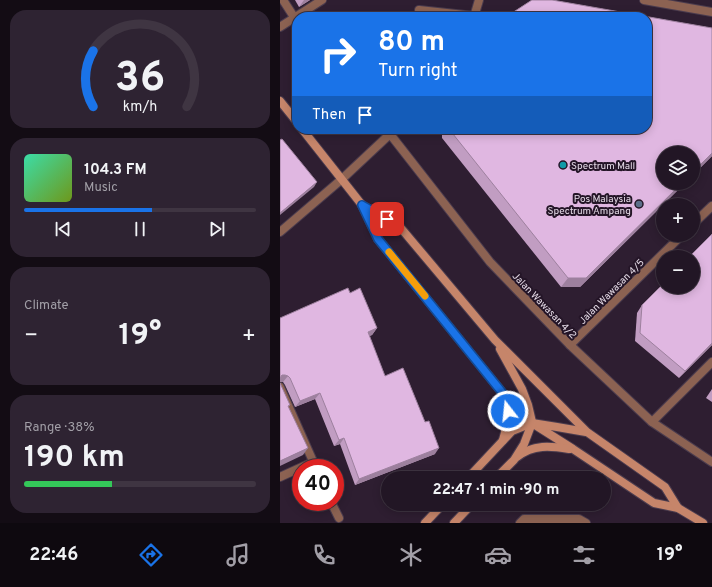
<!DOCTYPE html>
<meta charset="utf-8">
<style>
body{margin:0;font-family:Overpass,sans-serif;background:#2e2332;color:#f1f3f6;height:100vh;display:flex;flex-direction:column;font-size:15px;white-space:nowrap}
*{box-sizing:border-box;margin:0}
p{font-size:13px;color:#a29fa7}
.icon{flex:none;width:22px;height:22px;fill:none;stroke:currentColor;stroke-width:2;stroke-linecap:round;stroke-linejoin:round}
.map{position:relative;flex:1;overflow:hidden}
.panel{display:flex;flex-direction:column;gap:10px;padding:10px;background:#130c14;width:280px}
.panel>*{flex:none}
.top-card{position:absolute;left:12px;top:12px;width:360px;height:122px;border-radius:16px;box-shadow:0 2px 10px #0003,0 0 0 1px #3f3542;background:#1a73e8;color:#fff;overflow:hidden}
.fabs{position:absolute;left:376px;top:146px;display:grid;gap:8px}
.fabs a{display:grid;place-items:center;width:44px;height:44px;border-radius:50%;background:#221625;box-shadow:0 2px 10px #0003,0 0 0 1px #3f3542;font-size:20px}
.speed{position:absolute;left:12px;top:459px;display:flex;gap:8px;font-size:20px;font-weight:700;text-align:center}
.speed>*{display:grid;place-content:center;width:52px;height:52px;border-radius:50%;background:#221625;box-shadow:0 2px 10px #0003,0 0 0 1px #3f3542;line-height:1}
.speed .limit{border:6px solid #d22;background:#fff;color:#111}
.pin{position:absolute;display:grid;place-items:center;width:34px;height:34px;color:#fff;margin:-17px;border-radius:8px;box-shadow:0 2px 6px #0006}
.me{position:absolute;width:44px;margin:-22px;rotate:344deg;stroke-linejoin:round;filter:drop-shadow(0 0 3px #0008)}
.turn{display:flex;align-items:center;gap:14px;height:84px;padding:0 20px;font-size:18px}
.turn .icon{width:52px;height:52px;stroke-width:2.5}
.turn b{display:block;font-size:28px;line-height:34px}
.then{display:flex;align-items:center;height:38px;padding:0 20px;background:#0003;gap:8px;font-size:15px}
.big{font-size:30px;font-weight:700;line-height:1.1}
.panel .widget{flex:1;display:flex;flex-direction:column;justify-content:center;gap:6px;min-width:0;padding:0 14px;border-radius:16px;background:#2e2332}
.panel .dial{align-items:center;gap:0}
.dial svg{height:104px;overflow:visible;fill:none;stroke:#3f3542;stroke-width:7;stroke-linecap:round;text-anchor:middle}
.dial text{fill:#f1f3f6;stroke:none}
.song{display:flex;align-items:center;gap:12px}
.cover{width:48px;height:48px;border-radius:6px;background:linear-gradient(135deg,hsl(160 70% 55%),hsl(80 70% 35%))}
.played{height:4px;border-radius:2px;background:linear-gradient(90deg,#1a73e8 55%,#3f3542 55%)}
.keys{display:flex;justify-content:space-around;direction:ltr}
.heat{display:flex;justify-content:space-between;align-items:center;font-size:22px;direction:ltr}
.charge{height:6px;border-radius:3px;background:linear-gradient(90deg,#34c759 38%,#3f3542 0)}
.trip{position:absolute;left:101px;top:471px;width:230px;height:40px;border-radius:20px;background:#221625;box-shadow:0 2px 10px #0003,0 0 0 1px #3f3542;font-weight:700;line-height:40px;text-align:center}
.dock{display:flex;height:64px;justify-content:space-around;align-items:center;background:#0e090f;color:#a29fa7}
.dock .icon{width:28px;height:28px}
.dock .on{color:#1a73e8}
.dock b{font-size:18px;color:#f1f3f6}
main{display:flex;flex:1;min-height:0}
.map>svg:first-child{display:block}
</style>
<main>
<section class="panel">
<div class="widget dial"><svg viewBox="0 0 100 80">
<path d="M14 69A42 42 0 1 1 86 69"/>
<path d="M14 69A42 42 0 0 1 14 26" stroke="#1a73e8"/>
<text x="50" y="56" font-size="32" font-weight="700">36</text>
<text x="50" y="72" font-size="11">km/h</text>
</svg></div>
<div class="widget">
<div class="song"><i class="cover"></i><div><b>104.3 FM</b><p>Music</p></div></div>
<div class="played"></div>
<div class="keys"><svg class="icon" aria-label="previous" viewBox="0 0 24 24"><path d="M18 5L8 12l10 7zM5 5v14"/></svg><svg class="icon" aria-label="pause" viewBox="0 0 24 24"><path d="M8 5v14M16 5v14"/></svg><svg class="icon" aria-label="next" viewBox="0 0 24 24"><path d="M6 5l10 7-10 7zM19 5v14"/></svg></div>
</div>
<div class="widget"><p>Climate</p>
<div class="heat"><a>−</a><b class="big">19°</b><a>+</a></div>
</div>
<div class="widget"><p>Range · 38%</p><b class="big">190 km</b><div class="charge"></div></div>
</section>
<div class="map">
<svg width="432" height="523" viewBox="0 0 432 523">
<rect width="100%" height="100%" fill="#2e1e31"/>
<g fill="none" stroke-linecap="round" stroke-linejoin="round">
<defs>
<g id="lane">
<path d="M3 0 14 17"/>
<path d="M139 10 194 16"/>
<path d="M0 27 42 0"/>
<path d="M372 422 432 362"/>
</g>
<g id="street">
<path d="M364 0 432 12"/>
<path d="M194 17 199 0"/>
<path d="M110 134 210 262 290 345 372 422 432 462"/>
<path d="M413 224 432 206"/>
<path d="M0 232 62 179 110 134 114 129"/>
<path d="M290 345 402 235"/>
<path d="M0 387 36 468"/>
<path d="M0 477 33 462"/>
<path d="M51 502 59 518"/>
<path d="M240 523 244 519H299L306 523"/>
</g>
<g id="secondary">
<path d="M0 101 17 122"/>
<path d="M22 129 82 205 98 239 225 396 252 423 293 449 374 503 398 508 423 523"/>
<path d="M82 205 120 227 215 340 307 432 385 487 398 508"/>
<path d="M220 349 242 389 248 405 252 422"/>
<path d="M223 440C228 423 228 414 225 396"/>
<path d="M237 457C253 444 271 446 289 449"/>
<path d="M188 478 232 431 252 423 277 427 306 432"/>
<path d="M216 478 234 460 244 444 252 423"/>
<path d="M145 523 163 504"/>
<path d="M174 523 192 504"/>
</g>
</defs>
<use href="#lane" stroke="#4b3c4e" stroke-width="10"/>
<use href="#street" stroke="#4b3c4e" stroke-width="10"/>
<use href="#secondary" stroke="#4b3c4e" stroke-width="10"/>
<use href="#lane" stroke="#8c6252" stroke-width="8"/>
<use href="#street" stroke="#8c6252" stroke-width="8"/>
<use href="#secondary" stroke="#c6856a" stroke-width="8"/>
</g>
<g fill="#c19dc2">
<path d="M15 0H30L19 7Z"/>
<path d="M252 0H272L432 28V156L413 175V153H383V183H405L300 287H281L162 138V129H367V17H229L232 13Z"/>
<path d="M70 293 97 328 92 335 89 336 105 376 155 454 75 485 60 444 54 446 35 399 15 407 5 385 3 382H0Z"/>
<path d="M362 305 432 345 399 378 355 341 357 313Z"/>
<path d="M432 389V402L426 398Z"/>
</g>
<g fill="#9d809e">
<path d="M24 0H30L19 7Z"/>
<path d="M432 153V156L413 175V172Z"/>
<path d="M37 182 34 187 0 215V213Z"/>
<path d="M402 183H405L300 287H281L288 278Z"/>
<path d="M97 328 92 335 83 339 88 332Z"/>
<path d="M432 343V345L399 378 405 371Z"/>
<path d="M2 375H5L8 376 3 382H0V377Z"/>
<path d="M40 393 35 399 15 407 20 401Z"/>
<path d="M64 438 60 444 54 446 59 440Z"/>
<path d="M28 448 23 455 0 466V461Z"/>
<path d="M159 448 155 454 75 485 79 479Z"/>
</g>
<g fill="#e0b7e1" stroke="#9d809e">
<path d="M252 0H272L432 28V153L413 172V153H383V183H402L306 278H288L169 129H367V17H231L232 13Z"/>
<path d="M2 139 37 182 0 213V140Z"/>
<path d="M432 234V343L405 371 360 333 362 305 383 284V287H413V257H409Z"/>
<path d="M68 288 70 293 80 288 97 328 88 332 105 376 123 368 145 422 149 421 159 448 79 479 64 438 59 440 40 393 20 401 10 378 8 376 5 375H2L0 378V318Z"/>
<path d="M0 383 10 405 8 406 28 448 0 461Z"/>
</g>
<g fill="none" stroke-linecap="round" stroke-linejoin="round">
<defs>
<path id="route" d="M107 219 82 205 98 239 225 396 228 411"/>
</defs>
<use href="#route" stroke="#114b97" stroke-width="10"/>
<use href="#route" stroke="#1a73e8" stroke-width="7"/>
<path stroke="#f59e0b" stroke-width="7" d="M109 252 145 296"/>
</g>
<circle fill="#0f9aa8" stroke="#241527" stroke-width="1.5" cx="283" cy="165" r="4"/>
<circle fill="#5c6f8a" stroke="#241527" stroke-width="1.5" cx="359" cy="204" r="4"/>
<g text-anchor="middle" stroke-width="4" stroke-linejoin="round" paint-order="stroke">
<g font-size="10" fill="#e5dbe7" stroke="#241527" text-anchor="start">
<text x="291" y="169">Spectrum Mall</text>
<text x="351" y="202" text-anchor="end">Pos Malaysia<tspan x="351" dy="12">Spectrum Ampang</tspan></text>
</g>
<g font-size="10" fill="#e5dbe7" stroke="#241527">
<text transform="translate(331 291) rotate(-45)" y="4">Jalan Wawasan 4/5</text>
<text transform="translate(265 305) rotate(46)" y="4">Jalan Wawasan 4/2</text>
</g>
</g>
</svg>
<div class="fabs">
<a><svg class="icon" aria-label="layers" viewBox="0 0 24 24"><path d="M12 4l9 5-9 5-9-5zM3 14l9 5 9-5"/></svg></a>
<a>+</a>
<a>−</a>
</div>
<div class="speed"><div class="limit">40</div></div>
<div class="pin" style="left:107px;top:219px;background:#d93025"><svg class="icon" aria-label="arrive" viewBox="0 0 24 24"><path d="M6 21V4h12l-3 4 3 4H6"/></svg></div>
<svg class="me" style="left:228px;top:411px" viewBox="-20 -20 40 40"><circle r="17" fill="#1a73e8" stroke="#fff" stroke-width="3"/><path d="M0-11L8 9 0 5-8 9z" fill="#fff"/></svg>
<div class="trip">22:47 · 1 min · 90 m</div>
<div class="top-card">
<div class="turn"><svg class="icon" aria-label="right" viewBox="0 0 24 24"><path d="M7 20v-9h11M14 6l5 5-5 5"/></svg><div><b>80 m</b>Turn right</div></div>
<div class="then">Then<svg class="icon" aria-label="arrive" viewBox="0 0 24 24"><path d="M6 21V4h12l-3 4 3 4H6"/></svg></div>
</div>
</div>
</main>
<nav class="dock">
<b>22:46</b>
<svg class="icon on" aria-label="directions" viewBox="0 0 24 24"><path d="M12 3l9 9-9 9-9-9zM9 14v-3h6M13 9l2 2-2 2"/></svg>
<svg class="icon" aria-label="music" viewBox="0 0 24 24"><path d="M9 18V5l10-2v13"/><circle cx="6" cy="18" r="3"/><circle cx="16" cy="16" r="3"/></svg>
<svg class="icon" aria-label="phone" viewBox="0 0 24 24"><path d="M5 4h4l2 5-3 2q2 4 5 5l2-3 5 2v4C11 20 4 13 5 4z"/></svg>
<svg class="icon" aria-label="climate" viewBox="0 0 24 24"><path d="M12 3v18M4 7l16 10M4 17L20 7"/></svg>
<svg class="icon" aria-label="car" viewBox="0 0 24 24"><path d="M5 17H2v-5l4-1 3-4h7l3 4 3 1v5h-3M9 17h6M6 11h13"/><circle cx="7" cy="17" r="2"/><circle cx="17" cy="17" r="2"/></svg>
<svg class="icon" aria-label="filters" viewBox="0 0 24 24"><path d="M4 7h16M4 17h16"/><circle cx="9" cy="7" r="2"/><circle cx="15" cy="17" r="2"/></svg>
<b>19°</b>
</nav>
